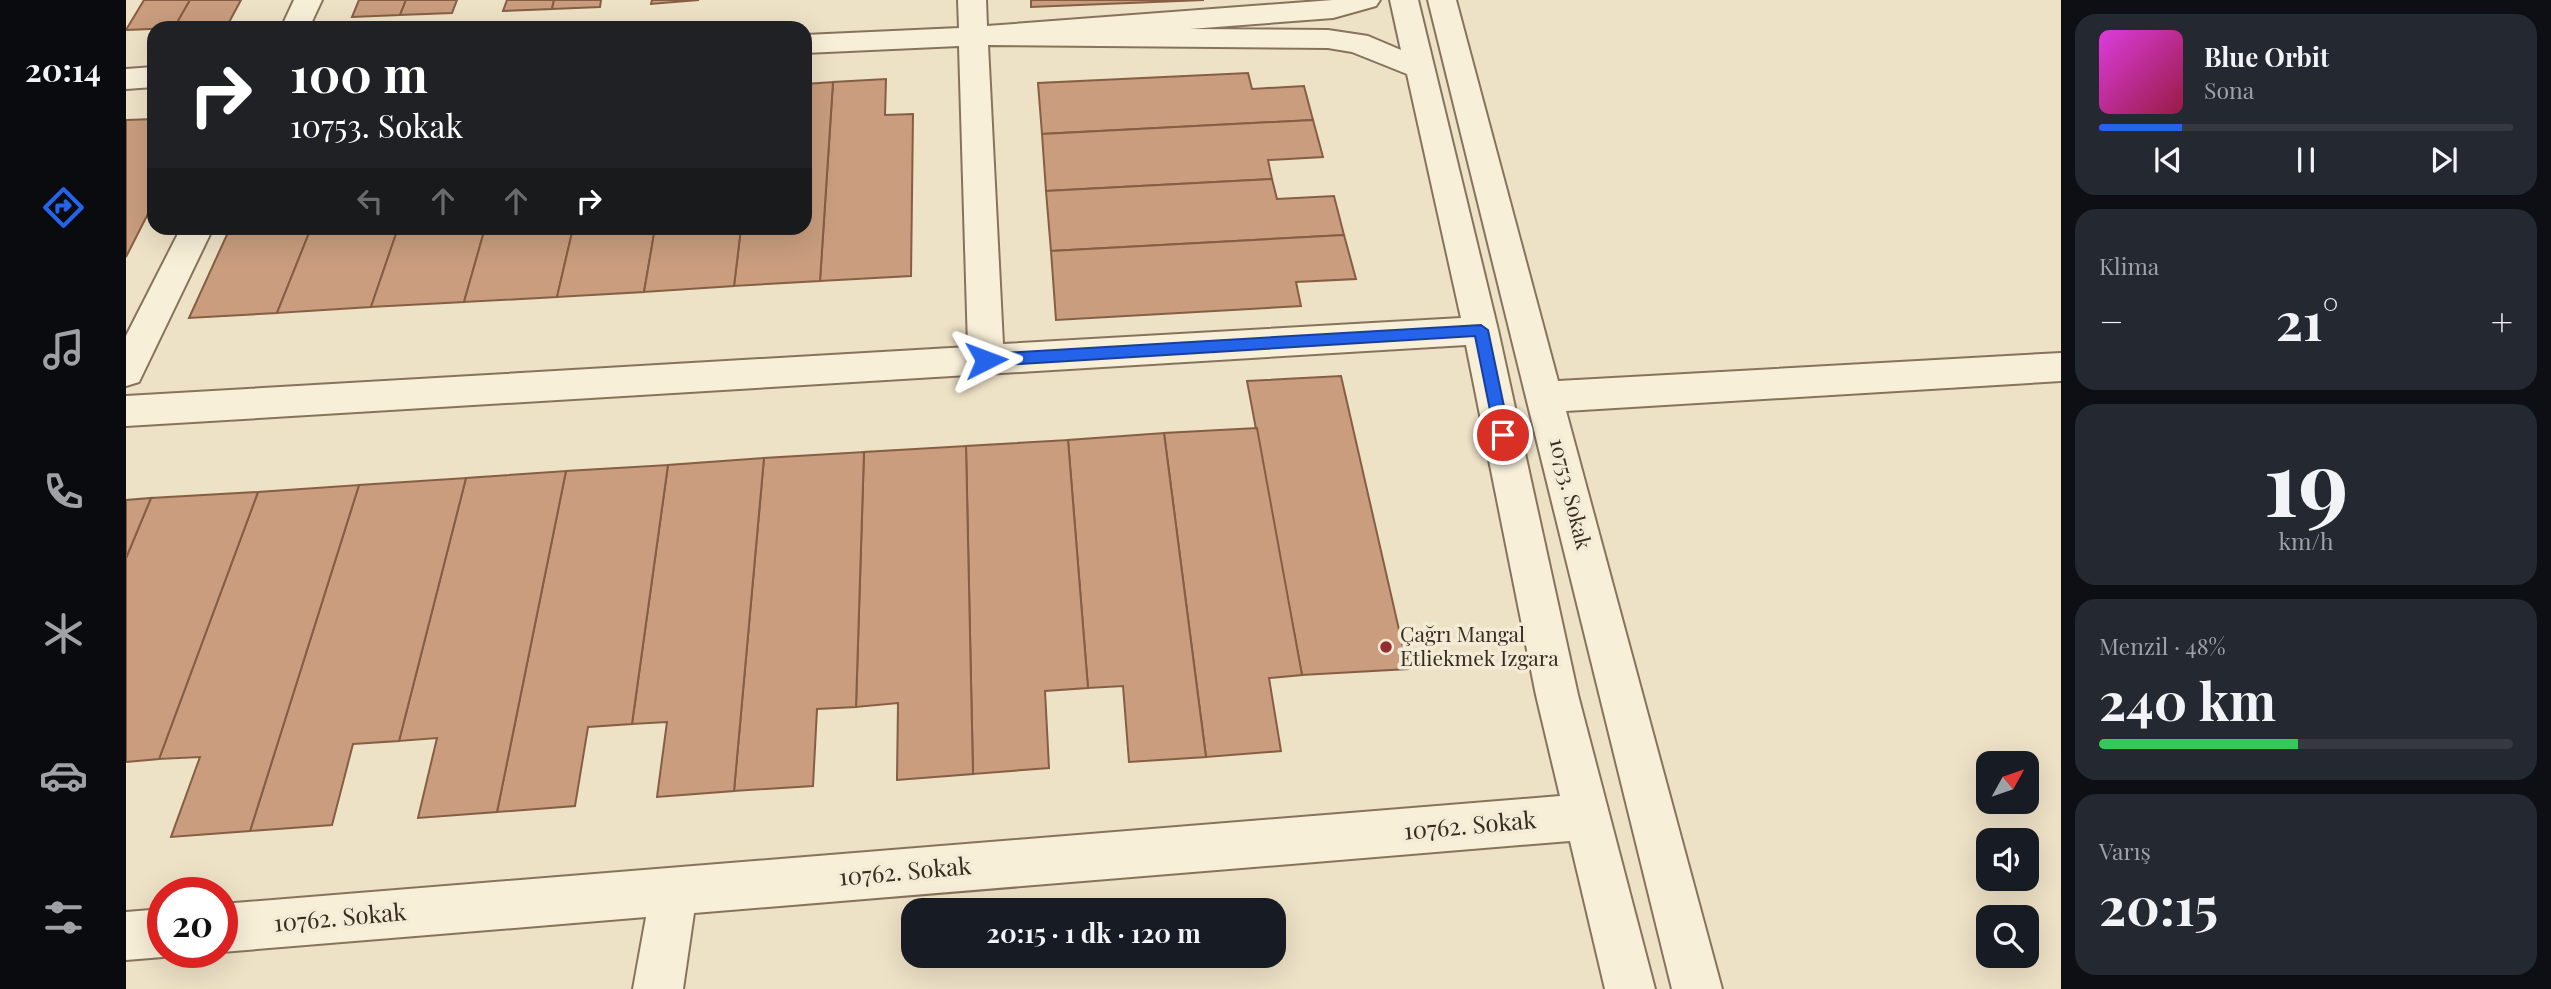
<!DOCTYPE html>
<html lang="tr">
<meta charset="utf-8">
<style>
body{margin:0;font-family:"Playfair Display",serif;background:#242831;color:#f1f3f6;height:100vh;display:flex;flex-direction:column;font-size:26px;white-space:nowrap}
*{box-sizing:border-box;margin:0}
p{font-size:23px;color:#9ea1a6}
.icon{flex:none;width:38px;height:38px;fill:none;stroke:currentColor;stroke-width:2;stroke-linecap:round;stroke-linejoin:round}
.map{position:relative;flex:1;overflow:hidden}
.details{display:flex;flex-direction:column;gap:14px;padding:14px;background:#0d0f14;width:490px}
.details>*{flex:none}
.hud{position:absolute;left:21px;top:21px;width:665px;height:214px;border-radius:21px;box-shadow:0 7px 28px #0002;background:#202124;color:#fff;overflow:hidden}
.needle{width:46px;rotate:50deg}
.fabs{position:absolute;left:1850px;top:751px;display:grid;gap:14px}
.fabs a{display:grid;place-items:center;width:63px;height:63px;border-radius:14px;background:#171b24;box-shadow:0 7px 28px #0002;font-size:35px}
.speed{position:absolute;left:21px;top:877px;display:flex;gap:14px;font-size:35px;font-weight:700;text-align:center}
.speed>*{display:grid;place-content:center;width:91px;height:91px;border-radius:50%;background:#171b24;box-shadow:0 7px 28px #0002;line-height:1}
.speed .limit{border:10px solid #d22;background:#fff;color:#111}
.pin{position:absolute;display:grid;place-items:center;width:60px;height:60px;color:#fff;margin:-30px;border:4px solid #fff;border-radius:50%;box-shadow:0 2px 7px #0007}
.me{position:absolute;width:77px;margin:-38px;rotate:87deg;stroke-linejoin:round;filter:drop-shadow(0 0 5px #0008)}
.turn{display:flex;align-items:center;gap:24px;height:147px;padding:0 28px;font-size:32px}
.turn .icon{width:91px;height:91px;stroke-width:2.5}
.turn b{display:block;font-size:49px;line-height:60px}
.lanes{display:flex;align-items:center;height:66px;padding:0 28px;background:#0003;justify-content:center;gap:35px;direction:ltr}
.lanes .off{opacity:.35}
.big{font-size:52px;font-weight:700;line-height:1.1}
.details .tile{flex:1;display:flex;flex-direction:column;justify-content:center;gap:10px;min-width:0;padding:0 24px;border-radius:21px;background:#242831}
.details .dial{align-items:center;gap:0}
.dial b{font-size:91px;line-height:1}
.song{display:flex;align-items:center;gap:21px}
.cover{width:84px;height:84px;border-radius:10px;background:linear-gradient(135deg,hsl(300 70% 55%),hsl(340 70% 35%))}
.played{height:7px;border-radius:4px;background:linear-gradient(90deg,#2563eb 20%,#363941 20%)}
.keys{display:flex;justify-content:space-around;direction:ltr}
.heat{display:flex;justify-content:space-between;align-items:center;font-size:38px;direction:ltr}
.charge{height:10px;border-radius:5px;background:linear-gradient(90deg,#34c759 48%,#363941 0)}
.trip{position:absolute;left:775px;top:898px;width:385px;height:70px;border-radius:21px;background:#171b24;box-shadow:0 7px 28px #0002;font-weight:700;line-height:70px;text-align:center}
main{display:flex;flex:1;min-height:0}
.tab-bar{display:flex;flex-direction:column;width:126px;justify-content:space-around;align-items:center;background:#090b0e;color:#9ea1a6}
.tab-bar .icon{width:49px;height:49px}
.tab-bar .active{color:#2563eb}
.tab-bar b{font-size:32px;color:#f1f3f6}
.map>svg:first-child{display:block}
</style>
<main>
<nav class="tab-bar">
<b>20:14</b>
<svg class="icon active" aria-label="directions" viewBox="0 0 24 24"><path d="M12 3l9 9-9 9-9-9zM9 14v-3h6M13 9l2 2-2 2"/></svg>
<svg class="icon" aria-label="music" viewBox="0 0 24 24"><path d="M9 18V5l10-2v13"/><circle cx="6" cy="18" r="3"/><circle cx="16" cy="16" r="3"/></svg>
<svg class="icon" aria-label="phone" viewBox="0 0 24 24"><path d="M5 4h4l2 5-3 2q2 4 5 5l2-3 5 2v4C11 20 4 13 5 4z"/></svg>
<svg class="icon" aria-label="climate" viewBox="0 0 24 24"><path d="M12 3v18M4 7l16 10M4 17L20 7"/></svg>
<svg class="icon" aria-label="car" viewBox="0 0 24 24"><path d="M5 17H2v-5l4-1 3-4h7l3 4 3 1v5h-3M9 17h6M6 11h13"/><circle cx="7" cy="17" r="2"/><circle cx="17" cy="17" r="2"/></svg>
<svg class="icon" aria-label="filters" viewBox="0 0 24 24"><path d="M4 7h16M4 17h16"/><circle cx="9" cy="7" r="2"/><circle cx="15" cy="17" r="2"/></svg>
</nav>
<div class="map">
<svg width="1935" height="989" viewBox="0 0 1935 989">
<rect width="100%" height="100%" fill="#ede1c6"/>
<g fill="#c99d7e" stroke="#865e44" stroke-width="2">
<path d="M18 0H64L48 28 0 30Z"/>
<path d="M64 0H115L101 26 48 28Z"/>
<path d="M233 0H280L274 15 226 17Z"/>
<path d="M280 0H331L326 13 274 15Z"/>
<path d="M381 0H428L426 9 377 11Z"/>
<path d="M428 0H475L474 7 426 9Z"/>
<path d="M526 0H573L525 4Z"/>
<path d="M905 0H1078L905 7Z"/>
<path d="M1122 73 1126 89 1178 86 1187 120 916 134 912 83Z"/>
<path d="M760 79 759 115 787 114 785 276 694 281 707 82Z"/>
<path d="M707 82 694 281 608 286 615 228H679V84Z"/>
<path d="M28 119V149L24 156 28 155V202L0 257V120Z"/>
<path d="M1187 120 1197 157 1142 160 1146 179 920 191 916 134Z"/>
<path d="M1146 179 1151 199 1208 196 1218 235 925 251 920 191Z"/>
<path d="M104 228H185L151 313 63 318Z"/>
<path d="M185 228H272L245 307 151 313Z"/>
<path d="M272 228H359L338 302 245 307Z"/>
<path d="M359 228H447L431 297 338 302Z"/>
<path d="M447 228H529L518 292 431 297Z"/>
<path d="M529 228H615L608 286 518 292Z"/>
<path d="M1218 235 1230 279 1170 282 1175 306 930 320 925 251Z"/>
<path d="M1215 376 1282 669 1176 675 1121 381Z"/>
<path d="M1131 428 1176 675 1143 678 1155 751 1080 757 1038 433Z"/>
<path d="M1038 433 1080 757 1003 762 997 686 962 688 942 440Z"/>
<path d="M942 440 962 688 919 691 923 768 847 774 840 446Z"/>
<path d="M840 446 847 774 771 780 772 703 730 707 738 452Z"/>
<path d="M738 452 730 707 691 709 687 786 608 791 638 458Z"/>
<path d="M638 458 608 791 531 797 541 722 506 724 542 465Z"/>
<path d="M542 465 506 724 462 727 449 806 371 812 440 471Z"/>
<path d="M440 471 371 812 292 818 311 738 273 741 340 478Z"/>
<path d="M340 478 273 741 227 744 206 825 124 831 233 485Z"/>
<path d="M233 485 124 831 45 837 74 757 33 759 132 492Z"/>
<path d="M132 492 33 759 0 762V558L25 498Z"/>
<path d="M25 498 0 558V500Z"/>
</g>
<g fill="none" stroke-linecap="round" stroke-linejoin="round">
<defs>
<g id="minor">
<path d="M168 0H196L183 28H155Z"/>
<path d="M832 0H860L861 26 1207 0H1254L1250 6 1207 18 1064 29 1202 30 1242 36 1275 50 1264 0H1292L1372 330 1452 695 1529 989H1479L1444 841 568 913 557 989H507L520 917 96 952V904L1434 796 1410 695 1340 345 0 426V396L842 347 833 46 679 53V35L833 28ZM862 45 1202 48 1226 52 1281 74 1335 318 877 344Z"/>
<path d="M1302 0H1330L1432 381 1935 353V381L1440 411 1596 989H1546Z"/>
<path d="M28 67V87L0 89V69Z"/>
<path d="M55 228H87L13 382 0 386V336Z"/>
<path d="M37 909V952H49L37 957 0 960V912Z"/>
</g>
</defs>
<use href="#minor" stroke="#87735d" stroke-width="4"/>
<use href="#minor" fill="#f8efd9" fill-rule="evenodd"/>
</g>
<path fill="#2563eb" stroke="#184099" stroke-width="2" d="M1355 325 1362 330 1384 435 1377 441 1369 435 1349 336 860 366 852 360 860 354Z"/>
<circle fill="#942f30" stroke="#f4ebd6" stroke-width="2.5" cx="1260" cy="647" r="7"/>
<g text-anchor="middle" stroke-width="7" stroke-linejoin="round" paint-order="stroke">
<g font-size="21" fill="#382c20" stroke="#f4ebd6">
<text transform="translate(1444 494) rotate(76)" y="7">10753. Sokak</text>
</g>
<g font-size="21" fill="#382c20" stroke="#f4ebd6" text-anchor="start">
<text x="1274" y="642">Çağrı Mangal<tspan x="1274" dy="24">Etliekmek Izgara</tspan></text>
</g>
<g font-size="24" fill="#382c20" stroke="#f4ebd6">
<text transform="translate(1344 826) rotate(-5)" y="8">10762. Sokak</text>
<text transform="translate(779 872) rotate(-5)" y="8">10762. Sokak</text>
<text transform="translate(214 918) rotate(-5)" y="8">10762. Sokak</text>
</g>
</g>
</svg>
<div class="fabs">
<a><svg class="needle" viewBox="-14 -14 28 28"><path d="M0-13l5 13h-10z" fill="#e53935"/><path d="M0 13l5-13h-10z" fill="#9ea1a6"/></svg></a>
<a><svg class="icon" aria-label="sound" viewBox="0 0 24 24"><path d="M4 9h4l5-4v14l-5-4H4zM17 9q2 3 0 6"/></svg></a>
<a><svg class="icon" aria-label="search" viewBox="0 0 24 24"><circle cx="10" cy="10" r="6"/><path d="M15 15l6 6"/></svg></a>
</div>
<div class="speed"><div class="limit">20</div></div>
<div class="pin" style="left:1377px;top:435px;background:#d93025"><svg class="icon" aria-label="arrive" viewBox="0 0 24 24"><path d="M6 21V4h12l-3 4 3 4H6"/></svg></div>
<svg class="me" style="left:860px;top:360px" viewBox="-20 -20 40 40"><path d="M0-17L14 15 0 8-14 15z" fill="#2563eb" stroke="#fff" stroke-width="4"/></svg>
<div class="trip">20:15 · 1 dk · 120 m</div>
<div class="hud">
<div class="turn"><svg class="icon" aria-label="right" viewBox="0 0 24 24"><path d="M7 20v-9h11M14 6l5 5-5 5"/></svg><div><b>100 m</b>10753. Sokak</div></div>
<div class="lanes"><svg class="icon off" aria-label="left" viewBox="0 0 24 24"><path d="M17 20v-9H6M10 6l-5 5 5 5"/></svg><svg class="icon off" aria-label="ahead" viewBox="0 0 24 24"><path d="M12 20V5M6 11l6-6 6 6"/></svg><svg class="icon off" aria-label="ahead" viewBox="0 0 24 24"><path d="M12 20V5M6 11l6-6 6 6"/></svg><svg class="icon" aria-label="right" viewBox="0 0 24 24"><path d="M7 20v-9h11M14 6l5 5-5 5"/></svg></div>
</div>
</div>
<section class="details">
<div class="tile">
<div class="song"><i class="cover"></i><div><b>Blue Orbit</b><p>Sona</p></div></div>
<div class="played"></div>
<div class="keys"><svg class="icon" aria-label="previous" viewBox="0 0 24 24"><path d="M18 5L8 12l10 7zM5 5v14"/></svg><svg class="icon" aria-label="pause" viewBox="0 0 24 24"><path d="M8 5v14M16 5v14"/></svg><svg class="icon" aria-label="next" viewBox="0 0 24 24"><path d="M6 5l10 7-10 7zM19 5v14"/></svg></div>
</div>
<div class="tile"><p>Klima</p>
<div class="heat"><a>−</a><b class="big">21°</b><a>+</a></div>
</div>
<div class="tile dial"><b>19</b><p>km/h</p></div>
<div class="tile"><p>Menzil · 48%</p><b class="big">240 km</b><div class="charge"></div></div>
<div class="tile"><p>Varış</p><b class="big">20:15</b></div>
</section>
</main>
